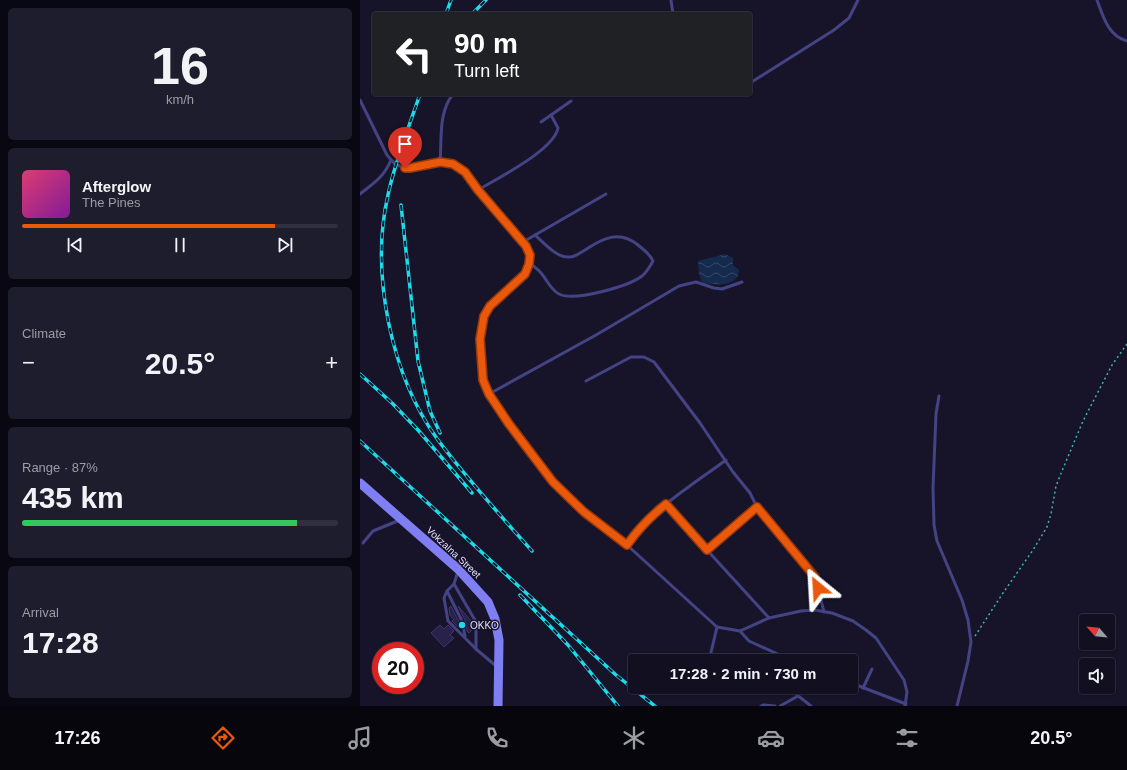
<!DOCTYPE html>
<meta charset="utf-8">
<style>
body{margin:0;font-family:Arial,sans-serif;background:#1e1d2d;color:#f1f3f6;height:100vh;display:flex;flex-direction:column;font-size:15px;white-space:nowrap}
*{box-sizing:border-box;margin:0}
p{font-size:13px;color:#9c9ca5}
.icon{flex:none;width:22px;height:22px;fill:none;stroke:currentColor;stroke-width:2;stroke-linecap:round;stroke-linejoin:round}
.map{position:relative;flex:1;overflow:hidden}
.sheet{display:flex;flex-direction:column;gap:8px;padding:8px;background:#090812;width:360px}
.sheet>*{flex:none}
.hud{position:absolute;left:12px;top:12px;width:380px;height:84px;border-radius:4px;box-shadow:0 1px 3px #0004,0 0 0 1px #302f3e;background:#202124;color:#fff;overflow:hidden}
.needle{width:26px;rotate:297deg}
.buttons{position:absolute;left:719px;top:614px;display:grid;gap:8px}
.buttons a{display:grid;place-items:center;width:36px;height:36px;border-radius:4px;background:#110f20;box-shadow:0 1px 3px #0004,0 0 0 1px #302f3e;font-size:20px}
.speed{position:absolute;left:12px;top:642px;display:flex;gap:8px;font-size:20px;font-weight:700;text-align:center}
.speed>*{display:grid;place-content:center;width:52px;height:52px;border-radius:50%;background:#110f20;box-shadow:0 1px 3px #0004,0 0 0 1px #302f3e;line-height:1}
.speed .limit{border:6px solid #d22;background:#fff;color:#111}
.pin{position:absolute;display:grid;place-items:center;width:34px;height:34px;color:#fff;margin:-41px -17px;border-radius:50% 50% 50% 0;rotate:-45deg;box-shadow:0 0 4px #0007}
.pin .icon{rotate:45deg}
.me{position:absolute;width:44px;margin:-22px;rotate:333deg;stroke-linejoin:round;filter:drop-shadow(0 0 3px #0008)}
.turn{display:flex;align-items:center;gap:14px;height:84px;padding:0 16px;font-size:18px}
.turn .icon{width:52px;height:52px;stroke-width:2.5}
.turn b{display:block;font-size:28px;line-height:34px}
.big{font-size:30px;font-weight:700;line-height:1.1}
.sheet .widget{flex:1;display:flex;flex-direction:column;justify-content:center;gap:6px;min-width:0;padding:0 14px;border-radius:6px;background:#1e1d2d}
.sheet .dial{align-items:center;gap:0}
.dial b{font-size:52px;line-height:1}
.song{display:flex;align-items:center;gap:12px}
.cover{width:48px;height:48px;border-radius:6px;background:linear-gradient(135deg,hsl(340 70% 55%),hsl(290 70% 35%))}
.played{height:4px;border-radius:2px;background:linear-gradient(90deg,#ea580c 80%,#302f3e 80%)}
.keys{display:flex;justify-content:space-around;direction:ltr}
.heat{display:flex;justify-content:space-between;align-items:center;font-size:22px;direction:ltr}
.charge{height:6px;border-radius:3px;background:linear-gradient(90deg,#34c759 87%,#302f3e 0)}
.trip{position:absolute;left:268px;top:654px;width:230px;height:40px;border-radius:4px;background:#110f20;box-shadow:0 1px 3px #0004,0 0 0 1px #302f3e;font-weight:700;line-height:40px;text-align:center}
.dock{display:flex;height:64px;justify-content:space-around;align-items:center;background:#07060d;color:#9c9ca5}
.dock .icon{width:28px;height:28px}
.dock .active{color:#ea580c}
.dock b{font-size:18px;color:#f1f3f6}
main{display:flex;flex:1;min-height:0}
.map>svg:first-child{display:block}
</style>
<main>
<section class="sheet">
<div class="widget dial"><b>16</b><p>km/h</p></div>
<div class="widget">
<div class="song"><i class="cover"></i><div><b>Afterglow</b><p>The Pines</p></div></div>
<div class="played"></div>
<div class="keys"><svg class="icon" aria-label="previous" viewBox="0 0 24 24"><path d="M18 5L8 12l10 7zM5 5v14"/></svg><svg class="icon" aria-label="pause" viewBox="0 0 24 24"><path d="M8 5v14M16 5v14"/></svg><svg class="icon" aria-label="next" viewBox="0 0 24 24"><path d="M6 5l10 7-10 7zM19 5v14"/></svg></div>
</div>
<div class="widget"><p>Climate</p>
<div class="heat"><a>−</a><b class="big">20.5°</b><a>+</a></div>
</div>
<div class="widget"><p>Range · 87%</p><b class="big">435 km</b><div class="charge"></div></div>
<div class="widget"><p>Arrival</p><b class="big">17:28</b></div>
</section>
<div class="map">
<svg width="767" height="706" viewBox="0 0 767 706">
<defs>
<pattern id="water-waves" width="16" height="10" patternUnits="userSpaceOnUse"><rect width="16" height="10" fill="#142b4d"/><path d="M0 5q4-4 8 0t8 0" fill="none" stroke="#364968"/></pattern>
</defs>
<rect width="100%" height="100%" fill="#17142a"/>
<path fill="url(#water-waves)" d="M365 254 373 258V265L379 270C379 287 354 286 342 282L339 274 338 261Z"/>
<g fill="#282149" stroke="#403673">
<path d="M91 606 99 622 100 625 98 627 92 621 94 620 90 615 89 608Z"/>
<path d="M98 606 113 623V629L109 633 107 631 105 620Z"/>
<path d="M80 625 84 629 88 625 94 631 90 635 94 638 84 647 71 633Z"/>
</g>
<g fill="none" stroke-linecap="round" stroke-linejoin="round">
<path stroke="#3db3a9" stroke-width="1.5" stroke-dasharray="2 3" stroke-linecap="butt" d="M615 636 643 593 673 550 687 527 691 514 696 486 702 471 723 421 752 365 767 344"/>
<g stroke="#444384" stroke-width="3">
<path d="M311 0 313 14"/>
<path d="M737 0C743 16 748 36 767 41"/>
<path d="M390 83 474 30 489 18 498 0"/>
<path d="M0 100 27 155 35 164 45 168H50L80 162 93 165 105 172 118 190 166 246 170 255 169 264 165 273 130 306 124 316 120 339 121 363 123 380 129 394 149 424 193 482 224 512 267 545 357 627 380 631 409 618 441 611 455 610 472 613 493 621 506 630 516 638 544 680 547 692 545 706"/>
<path d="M181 122 191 115"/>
<path d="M80 162C82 139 78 113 93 94"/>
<path d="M118 190C138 178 194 150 198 128L191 115 211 101"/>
<path d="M0 194C14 183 24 177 31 160"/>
<path d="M163 242 246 194"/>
<path d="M169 264C172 265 175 267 177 269 186 276 189 289 199 294 214 302 269 286 282 276 287 272 290 266 293 261 290 254 284 250 278 245 259 230 243 238 225 250 220 253 214 258 208 257 196 257 184 243 175 235"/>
<path d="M226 381 271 357H284L294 362 340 423 373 472 390 493 397 507 347 550"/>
<path d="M129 394 236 335 319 286 336 282 354 288 362 289 382 282"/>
<path d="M579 396 576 414 573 488 574 525 577 541 602 600 608 620 611 642 608 661 597 706"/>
<path d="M306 505 409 618"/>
<path d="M397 507 455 577 464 612"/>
<path d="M3 543 13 531 40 520"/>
<path d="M267 545C292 509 331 486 366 460"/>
<path d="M98 571 94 584 87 591 84 598 88 621 116 649 136 666"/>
<path d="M94 584 116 622V649"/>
<path d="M87 591 102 621 105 636"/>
<path d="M380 631 389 641 433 661"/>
<path d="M349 661 357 627"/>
<path d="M491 683 546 704"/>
<path d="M427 687 451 706"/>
<path d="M503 688 512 669"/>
<path d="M401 706 403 705 415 706"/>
<path d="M420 706 438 696"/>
</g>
<path stroke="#7f7ff3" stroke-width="9" d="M0 483 98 569 128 602 135 619 139 640 138 706"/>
<defs>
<g id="rail">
<path d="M86 14 91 0"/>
<path d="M112 14 126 0"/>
<path d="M60 94C49 127 35 161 28 195 10 273 31 376 78 440 107 479 140 515 172 551"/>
<path d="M41 205 58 361 70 411 80 433"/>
<path d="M0 374 33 404 58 430 112 493"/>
<path d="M0 441 256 675 295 706"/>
<path d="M160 595 208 645 258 706"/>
</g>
</defs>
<use href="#rail" stroke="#1ddbeb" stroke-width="3.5"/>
<use href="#rail" stroke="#17142a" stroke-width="2" stroke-dasharray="6" stroke-linecap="butt"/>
</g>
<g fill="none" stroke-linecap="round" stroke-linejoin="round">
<defs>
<path id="route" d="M45 168H50L80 162 93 164 105 172 118 190 166 246 170 255 169 264 165 274 130 306 124 316 120 339 123 380 129 394 149 424 193 482 224 512 267 545C278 529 291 516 306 504L347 550 397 507 455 577 458 588"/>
</defs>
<use href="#route" stroke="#983908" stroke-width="10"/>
<use href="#route" stroke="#ea580c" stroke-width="7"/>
</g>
<circle fill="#1ddbeb" stroke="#17142a" stroke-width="1.5" cx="102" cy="625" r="4"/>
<g text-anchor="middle" stroke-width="3" stroke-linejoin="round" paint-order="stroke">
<g font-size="10" fill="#e2dffc" stroke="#17142a">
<text transform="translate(94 552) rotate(43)" y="4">Vokzalna Street</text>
</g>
<g font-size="10" fill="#e2dffc" stroke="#17142a" text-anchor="start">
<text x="110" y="629">OKKO</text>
</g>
</g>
</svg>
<div class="buttons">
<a><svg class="needle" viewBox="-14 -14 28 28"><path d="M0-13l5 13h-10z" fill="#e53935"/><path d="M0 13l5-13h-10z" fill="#9c9ca5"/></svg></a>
<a><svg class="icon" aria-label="sound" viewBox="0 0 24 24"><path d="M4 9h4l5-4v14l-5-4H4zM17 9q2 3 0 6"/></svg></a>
</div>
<div class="speed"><div class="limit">20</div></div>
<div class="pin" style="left:45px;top:168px;background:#d93025"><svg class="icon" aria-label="arrive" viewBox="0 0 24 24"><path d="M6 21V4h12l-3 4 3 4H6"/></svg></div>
<svg class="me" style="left:458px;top:588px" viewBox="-20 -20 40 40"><path d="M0-17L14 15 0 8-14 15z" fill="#ea580c" stroke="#fff" stroke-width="4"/></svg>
<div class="trip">17:28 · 2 min · 730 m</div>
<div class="hud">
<div class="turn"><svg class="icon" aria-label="left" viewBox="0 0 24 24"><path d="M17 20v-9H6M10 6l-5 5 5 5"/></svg><div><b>90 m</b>Turn left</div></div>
</div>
</div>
</main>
<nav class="dock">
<b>17:26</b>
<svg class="icon active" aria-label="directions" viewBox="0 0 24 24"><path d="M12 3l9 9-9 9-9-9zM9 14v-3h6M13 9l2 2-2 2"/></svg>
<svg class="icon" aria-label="music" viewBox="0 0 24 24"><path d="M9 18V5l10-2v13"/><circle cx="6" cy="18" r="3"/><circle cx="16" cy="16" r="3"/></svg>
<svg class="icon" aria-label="phone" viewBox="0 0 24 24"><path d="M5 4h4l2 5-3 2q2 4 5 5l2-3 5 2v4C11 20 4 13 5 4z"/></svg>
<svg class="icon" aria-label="climate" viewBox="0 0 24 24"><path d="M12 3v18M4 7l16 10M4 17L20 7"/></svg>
<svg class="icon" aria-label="car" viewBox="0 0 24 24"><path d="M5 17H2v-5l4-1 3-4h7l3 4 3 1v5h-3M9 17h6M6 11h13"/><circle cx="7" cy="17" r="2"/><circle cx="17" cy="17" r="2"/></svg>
<svg class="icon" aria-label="filters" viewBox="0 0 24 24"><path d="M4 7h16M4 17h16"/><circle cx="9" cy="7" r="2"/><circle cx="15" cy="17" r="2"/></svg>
<b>20.5°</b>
</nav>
